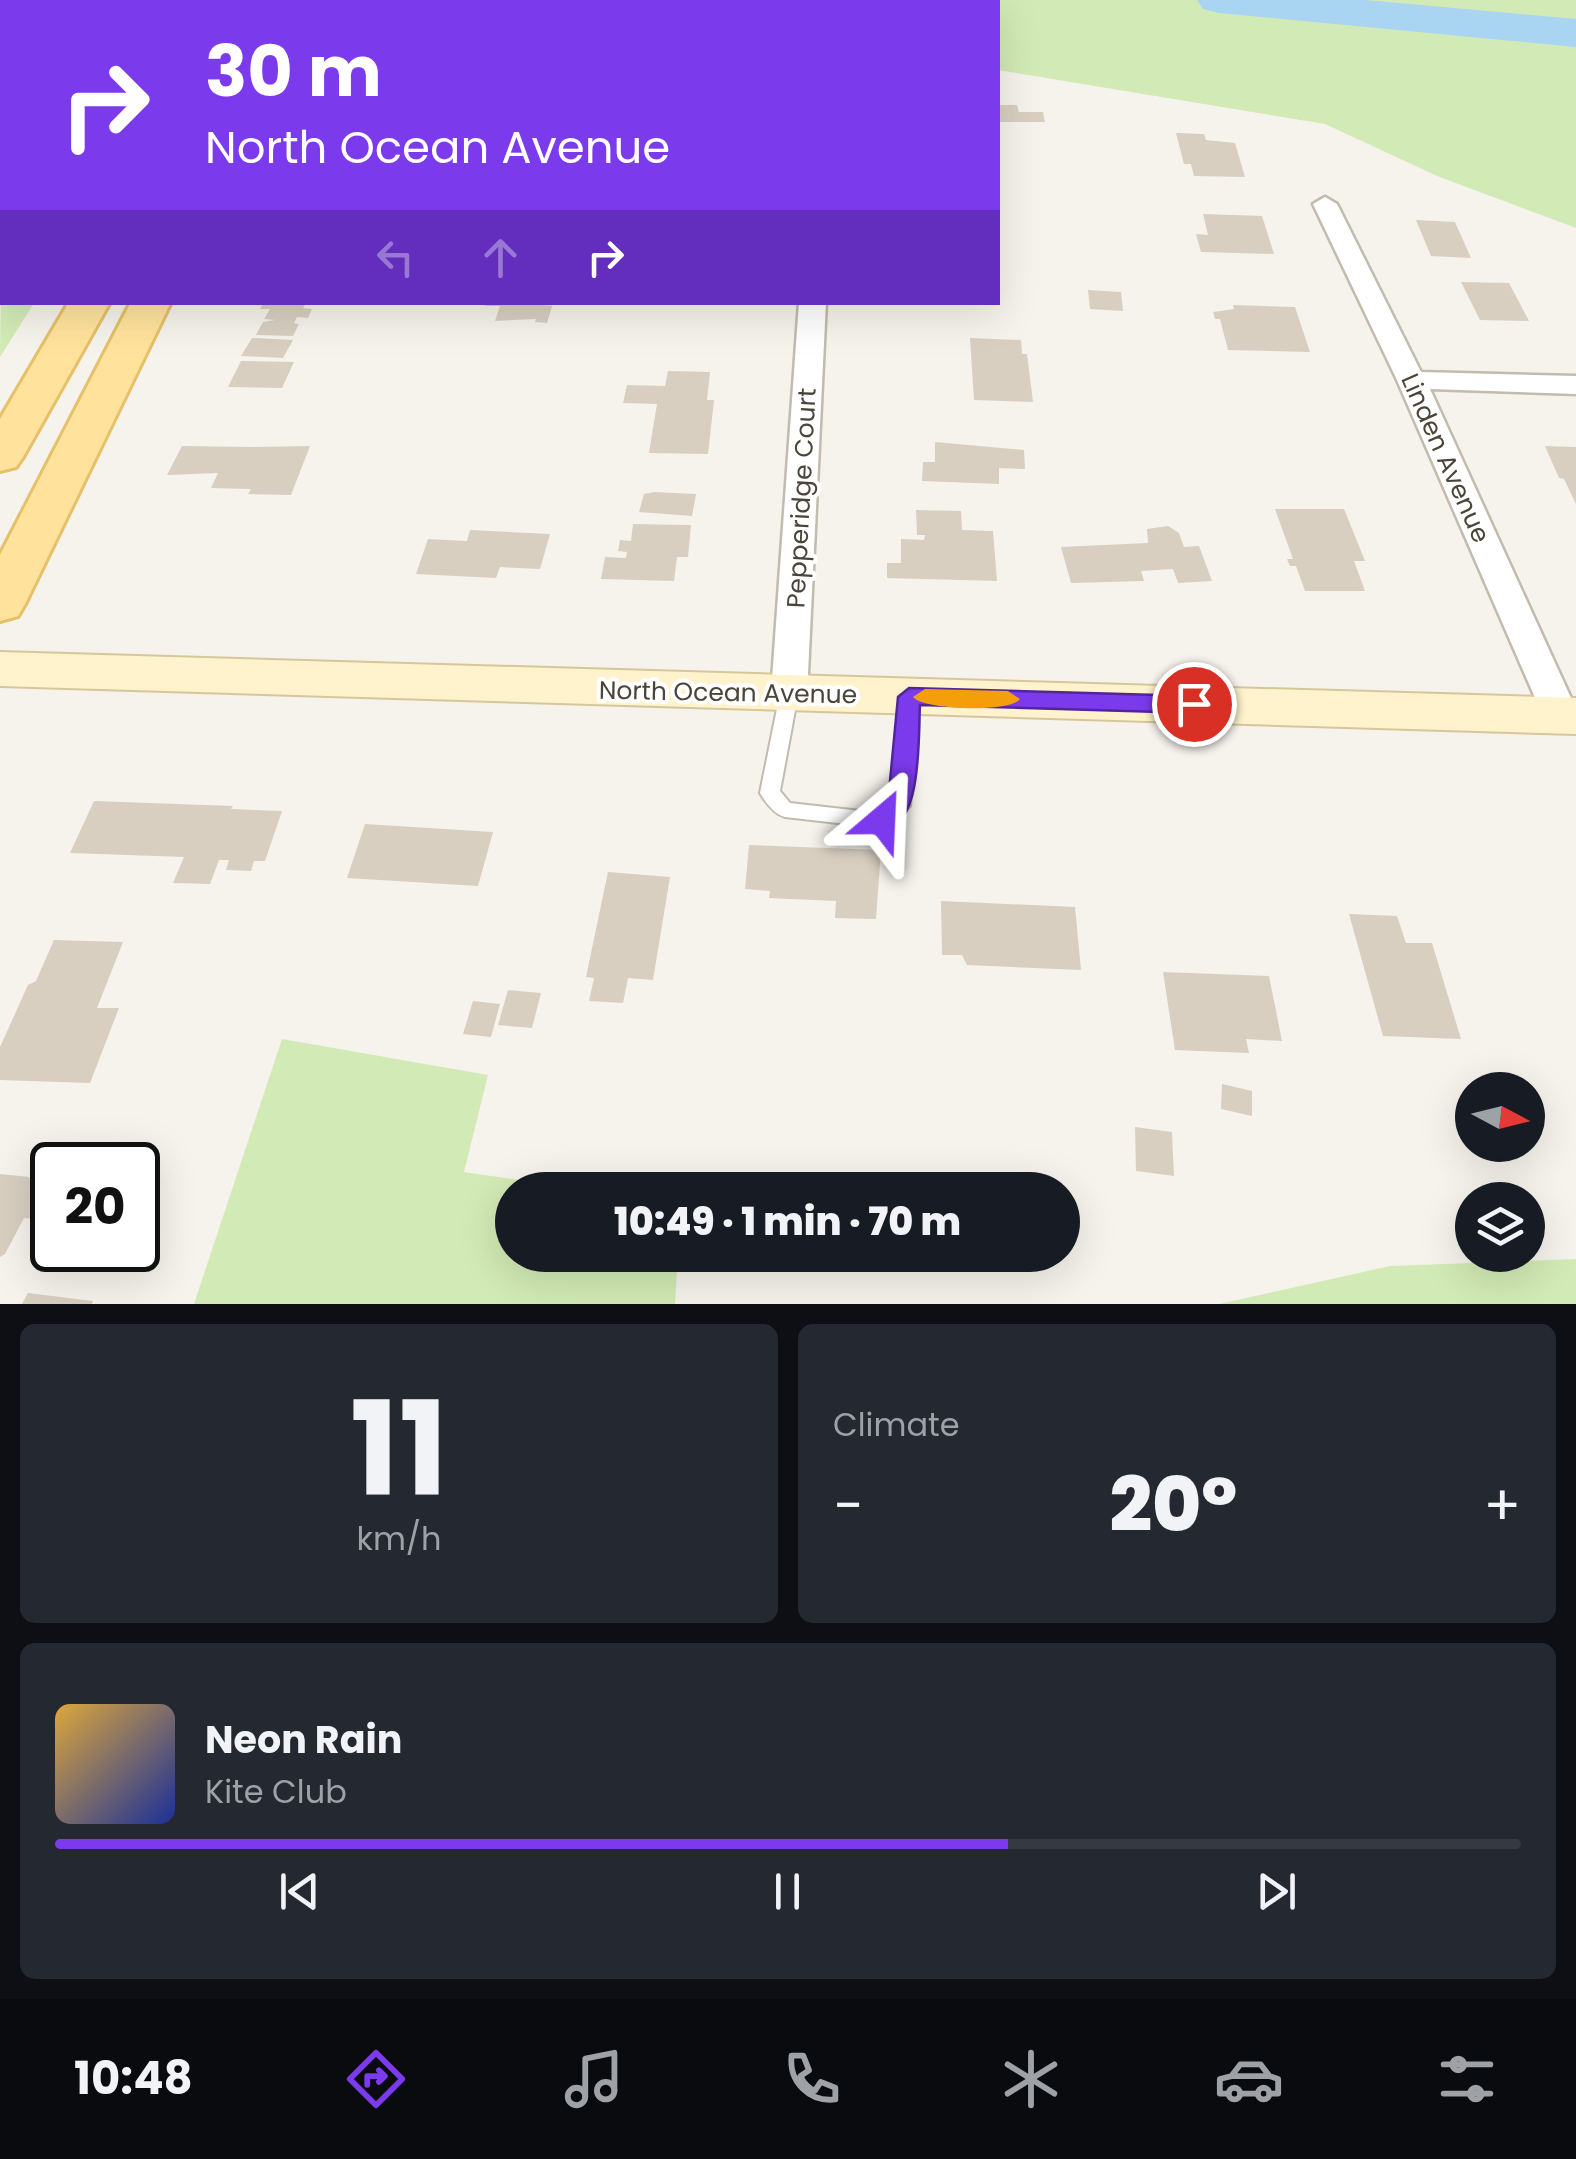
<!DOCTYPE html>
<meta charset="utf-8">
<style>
body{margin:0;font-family:Poppins,sans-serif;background:#242831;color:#f1f3f6;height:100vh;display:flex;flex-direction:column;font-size:38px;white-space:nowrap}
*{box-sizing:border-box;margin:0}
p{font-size:32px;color:#9ea1a6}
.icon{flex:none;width:55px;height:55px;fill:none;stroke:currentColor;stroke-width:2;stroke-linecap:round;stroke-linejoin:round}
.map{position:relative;height:1304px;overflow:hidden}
.side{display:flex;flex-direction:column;gap:20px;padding:20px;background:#0d0f14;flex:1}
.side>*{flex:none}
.guide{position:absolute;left:0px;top:0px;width:1000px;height:305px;box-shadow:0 10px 40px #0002;background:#7c3aed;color:#fff;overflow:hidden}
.needle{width:65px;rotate:97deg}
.tools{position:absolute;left:1455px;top:1072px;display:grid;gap:20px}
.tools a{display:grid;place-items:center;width:90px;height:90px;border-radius:50%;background:#171b24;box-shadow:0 10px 40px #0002;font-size:50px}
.speed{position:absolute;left:30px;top:1142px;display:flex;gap:20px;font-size:50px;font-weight:700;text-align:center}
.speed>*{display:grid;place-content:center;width:130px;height:130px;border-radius:50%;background:#171b24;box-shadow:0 10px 40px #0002;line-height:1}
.speed .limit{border:5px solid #111;border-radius:15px;background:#fff;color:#111}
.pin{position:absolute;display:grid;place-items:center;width:85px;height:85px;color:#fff;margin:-42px;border:5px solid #fff;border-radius:50%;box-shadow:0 2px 10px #0007}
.me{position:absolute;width:110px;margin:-55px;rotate:26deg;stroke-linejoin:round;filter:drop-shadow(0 0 8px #0008)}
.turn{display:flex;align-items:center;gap:35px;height:210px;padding:0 40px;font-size:45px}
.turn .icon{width:130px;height:130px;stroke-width:2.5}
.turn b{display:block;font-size:70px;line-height:85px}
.lanes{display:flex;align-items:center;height:95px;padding:0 40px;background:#0003;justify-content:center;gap:50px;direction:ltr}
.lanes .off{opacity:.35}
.big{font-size:75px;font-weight:800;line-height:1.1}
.side .card{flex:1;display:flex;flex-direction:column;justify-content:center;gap:15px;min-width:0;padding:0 35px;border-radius:15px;background:#242831}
.side .dial{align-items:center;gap:0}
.dial b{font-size:130px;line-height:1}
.song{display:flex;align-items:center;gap:30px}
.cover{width:120px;height:120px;border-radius:15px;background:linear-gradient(135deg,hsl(40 70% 55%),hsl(230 70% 35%))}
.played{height:10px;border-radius:5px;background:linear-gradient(90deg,#7c3aed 65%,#363941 65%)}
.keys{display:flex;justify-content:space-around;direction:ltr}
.heat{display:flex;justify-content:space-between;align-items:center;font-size:55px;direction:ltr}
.side .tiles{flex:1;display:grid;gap:20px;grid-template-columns:1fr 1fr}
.card:last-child{grid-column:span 2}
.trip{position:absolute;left:495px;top:1172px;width:585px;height:100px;border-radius:50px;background:#171b24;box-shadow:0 10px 40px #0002;font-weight:800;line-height:100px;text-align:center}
.tabs{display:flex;height:160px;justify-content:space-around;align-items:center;background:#090b0e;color:#9ea1a6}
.tabs .icon{width:70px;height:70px}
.tabs .current{color:#7c3aed}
.tabs b{font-size:45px;color:#f1f3f6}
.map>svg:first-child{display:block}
</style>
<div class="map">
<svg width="1576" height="1304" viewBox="0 0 1576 1304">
<rect width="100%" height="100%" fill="#f6f3ec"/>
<g fill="#d2eab5">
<path d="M397 0H1576V228L1437 176 1325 124 998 70V2Z"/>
<path d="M2 200V302L34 303 0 357Z"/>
<path d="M282 1039 488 1075 464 1172 588 1190H512V1255H678L675 1304H194Z"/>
<path d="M1576 1259V1304H1219L1390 1266Z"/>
</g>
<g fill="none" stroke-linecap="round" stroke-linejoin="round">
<path fill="#a9d4f2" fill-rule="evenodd" d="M1197 0H1365L1576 19V47L1219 13 1203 9Z"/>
</g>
<g fill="#d8cfc1">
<path d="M998 105H1017L1019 112H1043L1045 122H998Z"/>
<path d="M1176 133 1204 134 1206 140 1235 143 1245 177 1194 176 1191 164H1184Z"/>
<path d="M1203 214 1262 216 1274 254 1201 252 1196 234 1208 235Z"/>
<path d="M1416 220 1455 222 1471 258 1431 256Z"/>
<path d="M1461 282 1509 283 1529 321 1480 320Z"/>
<path d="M1088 290 1121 292 1123 311 1090 309Z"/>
<path d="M264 302H306L303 308 312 309 308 318 297 317 294 323 299 324 293 336 256 335 263 322 275 320 264 319 270 309H260Z"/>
<path d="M486 302 526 303 552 306 547 323 535 322 536 319 495 321 500 306H485Z"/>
<path d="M1233 305 1295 307 1310 352 1228 350 1220 319H1215L1213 312 1234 309Z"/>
<path d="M252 338 293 340 283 358 241 356Z"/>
<path d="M970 338 1021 340 1022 354H1027L1033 402 974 400Z"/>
<path d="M241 361 294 362 282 388 228 387Z"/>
<path d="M668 371 710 372 707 400H714L708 454 649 453 657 404 623 403 627 385 665 386Z"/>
<path d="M935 442 1024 450 1025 469 999 468V484L922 481 923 462H935Z"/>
<path d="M182 446 252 447 310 446 291 495 248 494 251 489 211 488 218 473 167 475Z"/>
<path d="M1545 446 1576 447V504L1564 479 1559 478Z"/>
<path d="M654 492 696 494 692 516 639 512 644 494Z"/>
<path d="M1275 509H1344L1365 561H1354L1365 591H1305L1296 566H1290L1287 559H1293Z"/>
<path d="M916 510 961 511 962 530 993 531 997 581 887 578V563H901V539L924 540 925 535H917Z"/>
<path d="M633 524 691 525 688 557H677L674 581 601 579 605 557 626 558 627 552 618 551 620 540 631 541Z"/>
<path d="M1168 526 1179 533 1184 547 1199 546 1212 581 1178 583 1173 569 1141 571 1144 581 1071 583 1061 547 1148 543 1147 529Z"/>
<path d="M470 530 550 534 540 569 500 567 496 578 416 574 428 539 467 541Z"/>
<path d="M94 801 233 806 231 809 282 811 265 861H254L251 871 226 870 229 860H219L210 884 173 883 184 857 70 853Z"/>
<path d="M365 824 493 832 478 886 347 878Z"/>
<path d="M749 845 881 850 876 919 835 918 836 901 769 898 770 891 745 889Z"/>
<path d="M608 872 670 877 653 980 628 978 623 1003 589 1001 594 978 586 977Z"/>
<path d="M941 901 1075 907 1081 970 967 965 962 955H942Z"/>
<path d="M1349 914 1397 916 1406 943H1432L1461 1039 1383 1036Z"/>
<path d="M54 940 123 942 97 1008H119L90 1083 0 1080V1047L28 985 36 981Z"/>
<path d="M1163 972 1269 976 1282 1041 1246 1039 1249 1053 1175 1050Z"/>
<path d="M508 990 541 993 532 1028 498 1025Z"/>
<path d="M473 1001 500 1004 491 1037 463 1034Z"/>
<path d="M1222 1084 1252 1091V1116L1221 1109Z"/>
<path d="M1135 1127 1172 1132 1174 1176 1136 1171Z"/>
<path d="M0 1174 29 1177 33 1187 52 1189V1221L24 1218 5 1254 0 1257Z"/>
<path d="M28 1293 93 1301 92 1304H22Z"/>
</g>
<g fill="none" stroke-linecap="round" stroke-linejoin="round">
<defs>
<path id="lane" d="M789 688 798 694 780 791 790 803 878 813 891 803 900 697 903 692H915L918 697 910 806 889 826 882 828 785 817C774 814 766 803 760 793L780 694Z"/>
<g id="street">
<path d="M1325 197 1337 204 1421 372 1576 376V394L1430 389 1576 709 1574 725 1561 729 1548 725 1543 716 1397 380 1313 204Z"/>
<path d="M799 302H826L807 694 802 703 789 707 776 703 771 694Z"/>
</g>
<path id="secondary" d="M0 652 1576 698V734L0 686Z"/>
<g id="primary">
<path d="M69 302H110L23 457 16 467 0 471V419Z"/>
<path d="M131 302H171L25 604 18 616 0 621V555Z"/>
</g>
</defs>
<use href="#lane" stroke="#c2bbae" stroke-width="4"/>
<use href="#street" stroke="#c2bbae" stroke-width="5"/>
<use href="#secondary" stroke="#d6c79b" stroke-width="4"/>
<use href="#primary" stroke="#e6c16a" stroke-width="6"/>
<use href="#lane" fill="#fff" fill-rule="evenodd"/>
<use href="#street" fill="#fff" fill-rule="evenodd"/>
<use href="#secondary" fill="#fff3cd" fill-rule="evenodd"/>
<use href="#primary" fill="#ffe39c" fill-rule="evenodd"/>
</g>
<path fill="#7c3aed" stroke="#51269a" stroke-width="2.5" d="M909 688 1194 696 1205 704 1194 713 920 705C918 735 924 843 873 827L870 820 888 802 898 697Z"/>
<path fill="#f59e0b" d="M925 689 1008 691 1020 699C1010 713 923 710 913 697Z"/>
<g text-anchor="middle" stroke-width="8" stroke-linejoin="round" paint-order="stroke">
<g font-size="25" fill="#4b4439" stroke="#fff">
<text transform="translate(1446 458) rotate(66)" y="9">Linden Avenue</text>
<text transform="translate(801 498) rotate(-87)" y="9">Pepperidge Court</text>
<text transform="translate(728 692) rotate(1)" y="9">North Ocean Avenue</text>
</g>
</g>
</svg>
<div class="tools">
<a><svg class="needle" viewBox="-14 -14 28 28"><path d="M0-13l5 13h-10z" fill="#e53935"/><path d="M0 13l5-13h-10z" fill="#9ea1a6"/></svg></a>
<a><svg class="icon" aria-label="layers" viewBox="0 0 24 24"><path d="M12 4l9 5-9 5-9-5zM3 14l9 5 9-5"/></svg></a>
</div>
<div class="speed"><div class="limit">20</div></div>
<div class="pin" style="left:1194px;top:704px;background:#d93025"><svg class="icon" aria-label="arrive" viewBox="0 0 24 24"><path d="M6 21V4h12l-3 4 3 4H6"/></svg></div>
<svg class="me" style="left:882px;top:820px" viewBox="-20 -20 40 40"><path d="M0-17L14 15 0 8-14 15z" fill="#7c3aed" stroke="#fff" stroke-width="4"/></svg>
<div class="trip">10:49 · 1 min · 70 m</div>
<div class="guide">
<div class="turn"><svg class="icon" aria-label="right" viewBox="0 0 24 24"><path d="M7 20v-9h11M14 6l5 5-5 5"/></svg><div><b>30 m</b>North Ocean Avenue</div></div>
<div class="lanes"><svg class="icon off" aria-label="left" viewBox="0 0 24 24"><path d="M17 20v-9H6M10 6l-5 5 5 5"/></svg><svg class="icon off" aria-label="ahead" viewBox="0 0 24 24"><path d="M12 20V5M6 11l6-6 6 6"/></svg><svg class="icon" aria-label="right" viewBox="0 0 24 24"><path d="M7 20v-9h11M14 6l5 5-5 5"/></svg></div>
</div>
</div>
<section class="side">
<div class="tiles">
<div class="card dial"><b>11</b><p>km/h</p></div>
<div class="card"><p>Climate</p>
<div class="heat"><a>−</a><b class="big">20°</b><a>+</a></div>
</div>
<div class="card">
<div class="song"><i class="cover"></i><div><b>Neon Rain</b><p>Kite Club</p></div></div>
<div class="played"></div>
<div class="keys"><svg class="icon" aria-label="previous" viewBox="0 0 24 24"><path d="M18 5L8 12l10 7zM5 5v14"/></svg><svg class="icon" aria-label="pause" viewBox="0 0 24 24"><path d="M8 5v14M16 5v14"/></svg><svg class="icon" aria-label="next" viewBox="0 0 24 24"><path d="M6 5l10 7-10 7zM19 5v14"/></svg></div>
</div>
</div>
</section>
<nav class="tabs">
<b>10:48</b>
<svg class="icon current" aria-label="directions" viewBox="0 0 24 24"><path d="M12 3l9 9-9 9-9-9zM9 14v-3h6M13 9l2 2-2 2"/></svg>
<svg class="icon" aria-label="music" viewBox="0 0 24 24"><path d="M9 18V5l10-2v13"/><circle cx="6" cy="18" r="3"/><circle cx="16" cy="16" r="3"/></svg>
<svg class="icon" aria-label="phone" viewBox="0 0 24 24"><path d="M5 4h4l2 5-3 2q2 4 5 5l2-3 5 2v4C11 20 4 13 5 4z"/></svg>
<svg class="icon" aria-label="climate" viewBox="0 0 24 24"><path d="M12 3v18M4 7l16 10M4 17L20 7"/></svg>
<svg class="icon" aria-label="car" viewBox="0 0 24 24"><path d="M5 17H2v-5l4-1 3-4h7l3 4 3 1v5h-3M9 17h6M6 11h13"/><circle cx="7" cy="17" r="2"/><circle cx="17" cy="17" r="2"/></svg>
<svg class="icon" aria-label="filters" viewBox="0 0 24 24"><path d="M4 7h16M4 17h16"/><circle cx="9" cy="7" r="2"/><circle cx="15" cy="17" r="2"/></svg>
</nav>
